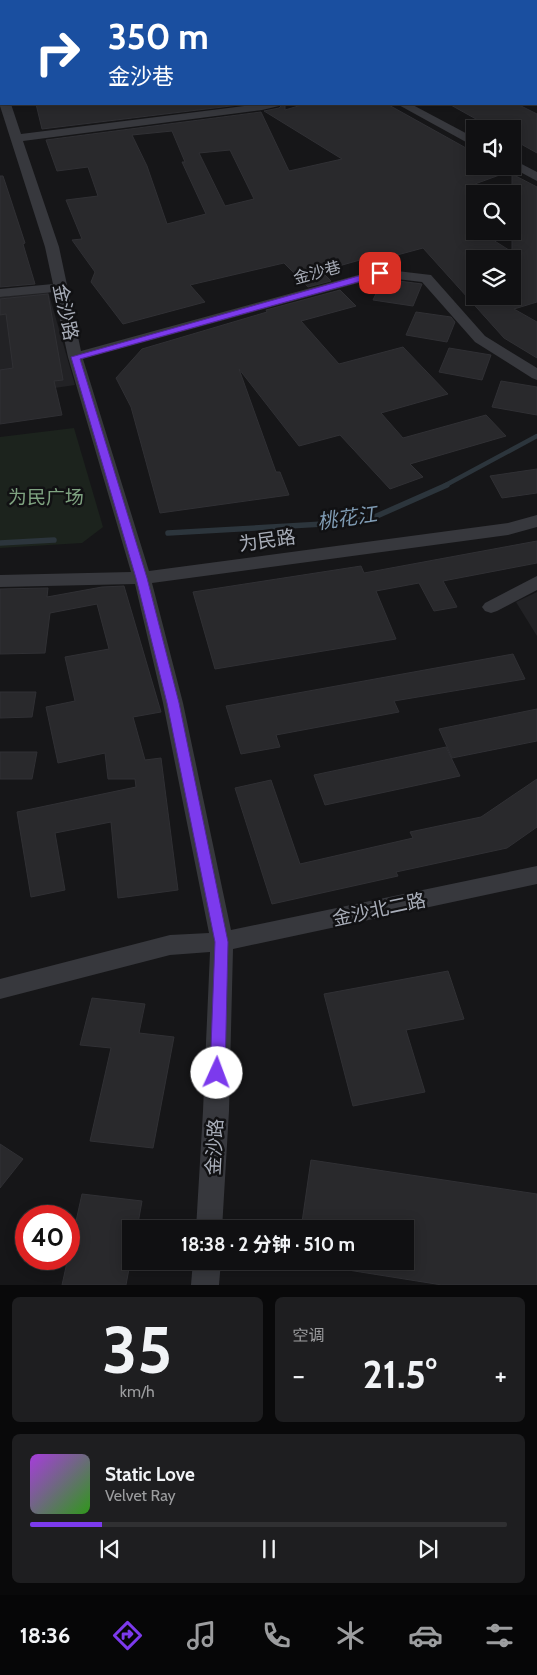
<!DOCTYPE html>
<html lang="zh">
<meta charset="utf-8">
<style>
body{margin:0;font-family:Cabin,"Noto Sans SC",sans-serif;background:#1e1e20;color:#f1f3f6;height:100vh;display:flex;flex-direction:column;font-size:19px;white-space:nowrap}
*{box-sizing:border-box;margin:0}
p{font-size:16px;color:#9c9d9f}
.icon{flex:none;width:28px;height:28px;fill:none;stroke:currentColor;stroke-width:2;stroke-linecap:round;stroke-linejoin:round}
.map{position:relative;height:1285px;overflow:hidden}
.panel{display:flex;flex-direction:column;gap:12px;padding:12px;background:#09090a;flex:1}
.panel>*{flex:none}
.top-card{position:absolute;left:0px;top:0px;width:538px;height:105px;box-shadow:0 2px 12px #0003,0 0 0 1px #303032;background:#1a4fa0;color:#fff;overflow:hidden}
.tools{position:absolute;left:466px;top:120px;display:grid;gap:10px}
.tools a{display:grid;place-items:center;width:55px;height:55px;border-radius:0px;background:#101012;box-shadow:0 2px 12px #0003,0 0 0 1px #303032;font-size:25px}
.speed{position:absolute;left:15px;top:1205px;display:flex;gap:10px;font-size:25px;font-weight:700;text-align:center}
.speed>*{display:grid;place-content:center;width:65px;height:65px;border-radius:50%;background:#101012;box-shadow:0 2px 12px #0003,0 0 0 1px #303032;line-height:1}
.speed .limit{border:8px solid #d22;background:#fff;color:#111}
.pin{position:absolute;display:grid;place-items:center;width:42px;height:42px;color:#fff;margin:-21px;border-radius:10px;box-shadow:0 2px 8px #0006}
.me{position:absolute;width:55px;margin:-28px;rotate:2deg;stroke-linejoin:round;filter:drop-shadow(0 0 4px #0008)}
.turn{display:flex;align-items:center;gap:18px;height:105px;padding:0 25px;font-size:22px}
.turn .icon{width:65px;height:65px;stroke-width:2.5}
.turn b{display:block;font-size:35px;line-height:42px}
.big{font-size:38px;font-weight:700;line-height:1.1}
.panel .widget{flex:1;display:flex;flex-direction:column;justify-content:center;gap:8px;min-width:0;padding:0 18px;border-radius:8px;background:#1e1e20}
.panel .dial{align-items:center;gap:0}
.dial b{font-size:65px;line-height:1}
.song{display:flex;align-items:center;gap:15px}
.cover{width:60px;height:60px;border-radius:8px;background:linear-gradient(135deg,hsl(280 70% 55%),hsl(110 70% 35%))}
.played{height:5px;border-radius:2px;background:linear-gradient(90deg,#7c3aed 15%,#303032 15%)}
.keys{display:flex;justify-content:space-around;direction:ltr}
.heat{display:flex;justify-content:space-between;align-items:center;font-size:28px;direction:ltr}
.panel .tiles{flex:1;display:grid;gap:12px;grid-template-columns:1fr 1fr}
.widget:last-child{grid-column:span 2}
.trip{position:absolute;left:122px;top:1220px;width:292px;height:50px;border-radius:0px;background:#101012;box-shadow:0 2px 12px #0003,0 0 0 1px #303032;font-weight:700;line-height:50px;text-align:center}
.menu{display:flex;height:80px;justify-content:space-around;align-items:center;background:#060607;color:#9c9d9f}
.menu .icon{width:35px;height:35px}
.menu .selected{color:#7c3aed}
.menu b{font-size:22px;color:#f1f3f6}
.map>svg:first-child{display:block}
</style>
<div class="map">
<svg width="537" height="1285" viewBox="0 0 537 1285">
<rect width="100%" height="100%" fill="#161618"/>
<g fill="#222225">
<path d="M48 291 75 385 0 396V297Z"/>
<path d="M537 592V636L516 602Z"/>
</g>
<path fill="#1c231d" d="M74 428 103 527 82 543 0 548V437Z"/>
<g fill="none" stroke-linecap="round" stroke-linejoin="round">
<path stroke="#2c353c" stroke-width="4.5" d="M444 486 537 436"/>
<g stroke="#2c353c" stroke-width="5.5">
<path d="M168 533 323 524 370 519 447 485"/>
<path d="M0 543 54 540"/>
</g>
</g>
<g fill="#29292c" stroke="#303034" fill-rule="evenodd">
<path d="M36 104H247L42 129Z"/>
<path d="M283 104H285V110L305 104H387L475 153V166H507L513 170 475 184V231H479L512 252V174L537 187V302L514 309 537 322V358L504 338 423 248 364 264 360 260 321 271 331 281 308 287 284 263 190 285 205 302 123 324 91 282 95 272 72 240 82 239 66 200 98 196 88 167 57 171 46 140 261 112 289 171 342 159 264 111 279 108ZM172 131 185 162H182L206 214 167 224 147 166 132 135ZM230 150 254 199 225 206 199 153ZM475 259H512V296H487L475 300Z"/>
<path d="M449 104H517L537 114V153L512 139V129H494Z"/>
<path d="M0 176H3L25 243 23 244 35 284 0 287Z"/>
<path d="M383 279 422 284 413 306 373 300Z"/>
<path d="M340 290 356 306 301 321 339 364 403 347 448 394 381 413 403 438 486 415 506 436 410 464 423 477 390 489 340 435 299 446 239 369 276 472H280L289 495 160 513 131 407 116 378 142 349 267 312 266 310Z"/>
<path d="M48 294 63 380 54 381 62 415 0 424V370L13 368 6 314 0 315V299Z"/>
<path d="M416 312 451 317 455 322 447 342 406 335Z"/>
<path d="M449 348 491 355 482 380 439 372Z"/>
<path d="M501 381 537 387V415L492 407Z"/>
<path d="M537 469V493L502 498 490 476Z"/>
<path d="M537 541V563L443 581 457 607 434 611 419 583 376 591 396 639 215 669 193 592 361 566 364 573Z"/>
<path d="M124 586 161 712 133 717 145 760 161 758 178 890 118 898 111 822 55 833 65 890 31 897 17 812 136 787 135 779H108L105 753 58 763 46 707 75 701 65 657 109 649 97 604 50 613 45 653 0 654V589L48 588 47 597 102 587Z"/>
<path d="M513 654 525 679 394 701 399 712 276 735 280 747 241 754 226 706Z"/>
<path d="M0 692H36L32 717 0 718Z"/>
<path d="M537 709V741L452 758 439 729Z"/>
<path d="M446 747 460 776 325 805 314 775Z"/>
<path d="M0 752H37L32 779H0Z"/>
<path d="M537 779V827L507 848 396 872 398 876 272 904 235 788 271 780 300 864 413 838 410 832 481 817Z"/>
<path d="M448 971 464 1019 406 1030 425 1092 353 1106 324 994Z"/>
<path d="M92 998 145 1004 139 1033 174 1037 153 1148 90 1141 111 1048 80 1045Z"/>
<path d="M0 1144 23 1159 0 1188Z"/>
<path d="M311 1160 537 1194V1285H442L348 1270 349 1261H406V1229H301Z"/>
<path d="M82 1194 142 1201 137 1229H131V1258L126 1285H62Z"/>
</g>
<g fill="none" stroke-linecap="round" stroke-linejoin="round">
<g fill="#37383d" fill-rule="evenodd">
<rect x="536" y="66" width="1" height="6"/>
<path d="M1 101V104H11L21 134 260 104H281L279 106 262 110 23 141 59 247 81 351 380 269 431 275 485 336 537 368V380L532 378 475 342 422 282 380 277 83 359 149 571 508 523 537 515V527L508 535 152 583 183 703 231 930 537 866V884L233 949 229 1111 222 1229H196L203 1111 210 952 170 955 0 999V979L170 935 209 933 163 703 135 584 0 587V575L131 572 68 357 54 292 0 297V289L53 284 45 247 0 106Z"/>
<path d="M397 104H411L475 138V147Z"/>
<path d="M512 159 537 172V181L509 166H512Z"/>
<path d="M537 576V590L497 611 491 613 485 611 482 607 485 603Z"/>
<path d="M193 1261H221L219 1285H191Z"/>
</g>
<rect fill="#53555c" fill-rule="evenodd" x="536" y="9" width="1" height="8"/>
<g fill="#63666e" fill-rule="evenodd">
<path d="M0 0H433L434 1H1L0 5Z"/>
<path d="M531 0H537V7L536 1H530Z"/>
</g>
</g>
<path fill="#7c3aed" stroke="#51269a" d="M380 270 383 271V275L80 359 147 578 179 703 228 942 225 1073 222 1078 217 1080 212 1078 210 1073 215 942 167 703 136 578 71 357Z"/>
<g text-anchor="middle" stroke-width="5" stroke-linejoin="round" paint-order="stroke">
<g font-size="16" fill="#a8adb8" stroke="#111113">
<text transform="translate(317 272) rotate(-15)" y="6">金沙巷</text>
</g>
<g font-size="19" fill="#a8adb8" stroke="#111113">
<text transform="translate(66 312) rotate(78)" y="7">金沙路</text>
<text transform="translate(267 540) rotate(-8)" y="7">为民路</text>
<text transform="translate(379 909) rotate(-12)" y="7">金沙北二路</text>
<text transform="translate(214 1147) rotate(-87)" y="7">金沙路</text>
</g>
<g font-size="19" fill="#7fa381" stroke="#111113">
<text x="46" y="504">为民广场</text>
</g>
<g font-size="20" font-style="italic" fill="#7f9bb3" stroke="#111113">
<text transform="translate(347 518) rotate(-8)" y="7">桃花江</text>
</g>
</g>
</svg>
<div class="tools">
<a><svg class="icon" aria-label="sound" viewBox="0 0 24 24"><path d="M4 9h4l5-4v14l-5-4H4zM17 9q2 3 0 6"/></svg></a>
<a><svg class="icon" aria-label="search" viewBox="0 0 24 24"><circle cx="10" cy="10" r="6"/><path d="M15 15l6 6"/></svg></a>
<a><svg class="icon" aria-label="layers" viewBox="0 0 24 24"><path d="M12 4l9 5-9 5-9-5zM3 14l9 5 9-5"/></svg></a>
</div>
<div class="speed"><div class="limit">40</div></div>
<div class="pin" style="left:380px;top:273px;background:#d93025"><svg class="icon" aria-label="arrive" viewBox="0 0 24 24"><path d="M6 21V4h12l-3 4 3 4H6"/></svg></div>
<svg class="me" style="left:217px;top:1073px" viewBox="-20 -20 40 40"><circle r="19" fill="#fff"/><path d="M0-13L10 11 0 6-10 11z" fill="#7c3aed"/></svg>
<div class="trip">18:38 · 2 分钟 · 510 m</div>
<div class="top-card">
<div class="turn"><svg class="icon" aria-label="right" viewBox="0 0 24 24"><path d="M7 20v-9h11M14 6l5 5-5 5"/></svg><div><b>350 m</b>金沙巷</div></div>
</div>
</div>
<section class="panel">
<div class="tiles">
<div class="widget dial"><b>35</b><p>km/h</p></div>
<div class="widget"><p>空调</p>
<div class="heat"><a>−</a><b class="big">21.5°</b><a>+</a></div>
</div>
<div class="widget">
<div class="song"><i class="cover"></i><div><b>Static Love</b><p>Velvet Ray</p></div></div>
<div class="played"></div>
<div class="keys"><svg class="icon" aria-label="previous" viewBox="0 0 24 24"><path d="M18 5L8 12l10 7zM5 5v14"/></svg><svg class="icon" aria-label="pause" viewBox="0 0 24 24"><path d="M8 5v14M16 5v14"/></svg><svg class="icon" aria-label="next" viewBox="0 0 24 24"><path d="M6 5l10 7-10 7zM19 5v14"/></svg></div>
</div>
</div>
</section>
<nav class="menu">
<b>18:36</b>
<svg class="icon selected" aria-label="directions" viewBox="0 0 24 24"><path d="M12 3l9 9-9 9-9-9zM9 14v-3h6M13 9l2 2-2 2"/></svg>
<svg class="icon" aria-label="music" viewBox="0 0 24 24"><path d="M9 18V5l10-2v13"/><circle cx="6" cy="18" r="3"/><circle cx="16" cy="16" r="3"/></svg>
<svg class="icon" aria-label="phone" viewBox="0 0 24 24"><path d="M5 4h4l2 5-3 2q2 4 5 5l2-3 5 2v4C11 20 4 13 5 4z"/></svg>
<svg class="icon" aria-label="climate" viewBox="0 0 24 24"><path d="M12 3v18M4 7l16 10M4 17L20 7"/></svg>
<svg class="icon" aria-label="car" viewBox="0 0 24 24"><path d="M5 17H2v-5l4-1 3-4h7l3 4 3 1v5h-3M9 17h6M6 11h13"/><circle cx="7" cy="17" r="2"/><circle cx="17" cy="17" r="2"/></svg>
<svg class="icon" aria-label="filters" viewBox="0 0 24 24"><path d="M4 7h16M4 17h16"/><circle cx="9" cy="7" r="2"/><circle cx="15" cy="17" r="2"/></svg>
</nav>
